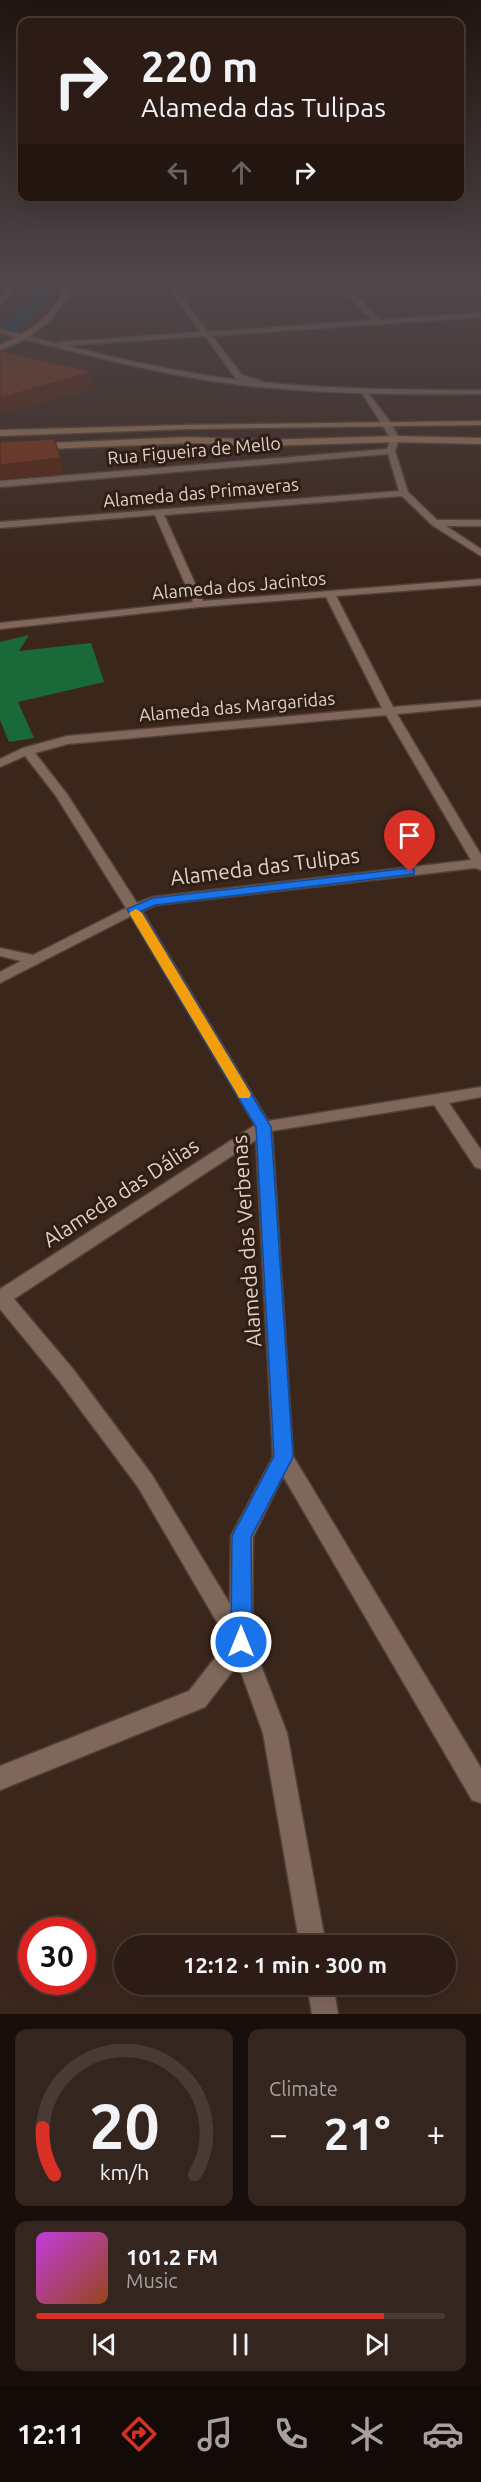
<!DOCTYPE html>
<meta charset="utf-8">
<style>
body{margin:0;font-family:Ubuntu,sans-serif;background:#34251e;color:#f1f3f6;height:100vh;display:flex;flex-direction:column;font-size:22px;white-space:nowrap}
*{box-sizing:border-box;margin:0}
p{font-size:20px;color:#a6a1a0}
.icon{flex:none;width:33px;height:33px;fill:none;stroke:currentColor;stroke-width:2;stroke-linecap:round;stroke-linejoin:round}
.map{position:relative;height:2014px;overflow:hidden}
.sheet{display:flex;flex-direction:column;gap:15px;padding:15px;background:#180f0c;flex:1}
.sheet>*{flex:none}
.guide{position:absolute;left:18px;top:18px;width:446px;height:183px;border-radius:12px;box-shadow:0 6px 24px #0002,0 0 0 2px #483a34;background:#2c1c15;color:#f1f3f6;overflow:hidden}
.speed{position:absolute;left:18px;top:1917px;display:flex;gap:12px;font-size:30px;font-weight:700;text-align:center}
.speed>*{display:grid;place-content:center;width:78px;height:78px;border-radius:50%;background:#2c1c15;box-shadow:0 6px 24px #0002,0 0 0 2px #483a34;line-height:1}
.speed .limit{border:9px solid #d22;background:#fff;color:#111}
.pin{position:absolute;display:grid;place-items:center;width:51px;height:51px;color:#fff;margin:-62px -26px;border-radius:50% 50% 50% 0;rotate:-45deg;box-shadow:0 0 6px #0007}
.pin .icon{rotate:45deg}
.me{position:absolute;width:66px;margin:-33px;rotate:0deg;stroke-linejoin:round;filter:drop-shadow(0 0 4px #0008)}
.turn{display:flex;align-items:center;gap:21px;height:126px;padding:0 24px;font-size:27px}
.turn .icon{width:78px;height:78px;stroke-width:2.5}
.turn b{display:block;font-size:42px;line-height:51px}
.lanes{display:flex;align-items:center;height:57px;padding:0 24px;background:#0003;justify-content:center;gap:30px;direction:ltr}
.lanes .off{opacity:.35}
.big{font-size:45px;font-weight:600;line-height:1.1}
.sheet .tile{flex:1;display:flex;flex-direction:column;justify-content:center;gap:9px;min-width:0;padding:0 21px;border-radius:12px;background:#34251e}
.sheet .dial{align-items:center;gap:0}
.dial svg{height:156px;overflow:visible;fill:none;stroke:#483a34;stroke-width:7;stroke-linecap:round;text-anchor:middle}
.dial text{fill:#f1f3f6;stroke:none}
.song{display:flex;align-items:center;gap:18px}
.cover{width:72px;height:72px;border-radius:9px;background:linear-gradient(135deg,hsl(290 70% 55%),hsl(20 70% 35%))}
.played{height:6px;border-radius:3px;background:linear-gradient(90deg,#d93025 85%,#483a34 85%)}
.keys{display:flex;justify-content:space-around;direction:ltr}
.heat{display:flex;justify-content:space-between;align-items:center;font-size:33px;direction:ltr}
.sheet .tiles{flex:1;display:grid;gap:15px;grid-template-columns:1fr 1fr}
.tile:last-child{grid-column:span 2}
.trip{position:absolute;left:114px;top:1935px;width:342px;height:60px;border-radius:30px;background:#2c1c15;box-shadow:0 6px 24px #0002,0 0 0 2px #483a34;font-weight:600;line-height:60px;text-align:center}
.tabs{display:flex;height:96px;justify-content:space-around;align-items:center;background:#120b08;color:#a6a1a0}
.tabs .icon{width:42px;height:42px}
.tabs .active{color:#d93025}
.tabs b{font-size:27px;color:#f1f3f6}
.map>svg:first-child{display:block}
</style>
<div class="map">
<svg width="481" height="2014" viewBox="0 0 481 2014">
<rect width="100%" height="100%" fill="#3b261c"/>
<path fill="#1a6938" d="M29 635 19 651 91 643 104 682 18 702 34 738 9 742 0 720V642Z"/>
<path fill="#024267" d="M34 284H51C47 310 20 326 0 339V327C15 315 32 304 34 284Z"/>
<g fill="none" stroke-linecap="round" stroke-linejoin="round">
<defs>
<g id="minor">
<path d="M166 284H172L208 332 373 320 337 284H344L381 320 481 313V317L212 336 242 375 261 381 262 383 258 385 236 379 205 336 59 346 55 344 59 342 201 332Z"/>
<path d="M365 389 391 423 399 439 395 451 408 492 437 520H481V526H446L481 549V556L432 525 402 496 164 515 203 601 481 579V585L336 596 393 707 481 700V706L397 714 481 855V870L475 868 156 905 142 911 268 1121 481 1087V1097L449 1103 481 1150V1169L475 1167 434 1105 272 1131 293 1456 481 1768V1803L472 1800 283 1476 253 1537 252 1642 287 1733 326 1946H300L263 1733 238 1664 205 1707 0 1790V1766L189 1691 228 1641 138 1487 59 1381 0 1309V1289L255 1125 131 916 0 983V972L21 961 0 956V948L33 955 126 908 56 796 25 756 0 767V759L23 748 67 736 382 708 326 597 199 607 0 629V623L193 602 155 515 0 528V522L399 491 388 454 0 487V481L387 449 391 439 361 391ZM386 715 471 860 153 897 137 903 67 794 35 753 68 744ZM256 1140 273 1457 231 1536 230 1604 152 1475 73 1369 14 1299Z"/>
<path d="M307 1984H333L338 2014H312Z"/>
</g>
<path id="tertiary" d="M0 329C79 349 159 370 240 380 320 389 401 390 481 390V394C401 395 320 394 240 385 159 375 79 353 0 333Z"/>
<g id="secondary">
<path d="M8 284H14L12 293 0 305V299L6 293Z"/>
<path d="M66 284H72C61 318 33 339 0 350V345C30 332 54 316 66 284Z"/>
<path d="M481 421V425L186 429 0 436V430L186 425Z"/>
<path d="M395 436 481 438V444L395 442 262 446 189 443 0 451V445L189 437 262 440Z"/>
</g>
</defs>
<use href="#minor" stroke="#524139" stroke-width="3"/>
<use href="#tertiary" stroke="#524139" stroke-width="3"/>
<use href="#secondary" stroke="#524139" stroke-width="3"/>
<use href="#minor" fill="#7f675b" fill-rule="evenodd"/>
<use href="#tertiary" fill="#7f675b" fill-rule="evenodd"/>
<use href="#secondary" fill="#9a7456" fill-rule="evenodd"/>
</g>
<g fill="#552311">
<path d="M92 372 93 389 0 415V398Z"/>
<path d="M61 458 62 474 0 480V465Z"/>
</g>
<g fill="#7a3218" stroke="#552311" stroke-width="1.5">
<path d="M0 351 92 372 0 398Z"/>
<path d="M54 439 61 458 0 465V442Z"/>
</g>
<linearGradient id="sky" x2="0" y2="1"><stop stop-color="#20150f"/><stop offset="0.5" stop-color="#4f474b"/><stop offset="1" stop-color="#4f474b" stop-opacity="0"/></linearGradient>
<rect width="481" height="566" fill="url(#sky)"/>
<path fill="#1a73e8" stroke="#114b97" stroke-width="1.5" d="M410 868 414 869V874L155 905 141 911 271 1127 293 1457 251 1537 252 1642 249 1649 241 1651 234 1649 231 1642 232 1536 274 1456 256 1127 127 909 153 898Z"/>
<path fill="#f59e0b" d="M136 909 142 913 251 1094 249 1098H239L237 1094 129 913Z"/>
<g text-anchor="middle" stroke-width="6" stroke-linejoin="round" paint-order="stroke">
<g font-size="18" fill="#dfd1cb" stroke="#301d13">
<text transform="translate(194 451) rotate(-5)" y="6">Rua Figueira de Mello</text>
<text transform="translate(201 493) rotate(-5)" y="6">Alameda das Primaveras</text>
<text transform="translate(239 586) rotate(-5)" y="6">Alameda dos Jacintos</text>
<text transform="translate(237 707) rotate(-5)" y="6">Alameda das Margaridas</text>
</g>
<g font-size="21" fill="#dfd1cb" stroke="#301d13">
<text transform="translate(265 867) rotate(-7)" y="7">Alameda das Tulipas</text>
<text transform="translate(121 1193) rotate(-33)" y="7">Alameda das Dálias</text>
<text transform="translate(247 1241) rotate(-94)" y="7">Alameda das Verbenas</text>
</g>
</g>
</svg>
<div class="speed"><div class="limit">30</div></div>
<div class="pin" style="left:410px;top:872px;background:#d93025"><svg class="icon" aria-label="arrive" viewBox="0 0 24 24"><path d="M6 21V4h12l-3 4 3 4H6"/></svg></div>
<svg class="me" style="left:241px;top:1642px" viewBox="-20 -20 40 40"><circle r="17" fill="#1a73e8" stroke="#fff" stroke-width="3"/><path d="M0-11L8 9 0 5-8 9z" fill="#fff"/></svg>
<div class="trip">12:12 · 1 min · 300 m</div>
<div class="guide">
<div class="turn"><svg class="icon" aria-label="right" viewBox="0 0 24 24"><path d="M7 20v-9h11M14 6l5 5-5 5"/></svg><div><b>220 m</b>Alameda das Tulipas</div></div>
<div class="lanes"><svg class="icon off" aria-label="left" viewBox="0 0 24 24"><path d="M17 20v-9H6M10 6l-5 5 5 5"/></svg><svg class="icon off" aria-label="ahead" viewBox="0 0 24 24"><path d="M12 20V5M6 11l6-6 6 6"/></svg><svg class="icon" aria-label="right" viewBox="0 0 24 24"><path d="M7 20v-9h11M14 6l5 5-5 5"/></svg></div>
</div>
</div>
<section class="sheet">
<div class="tiles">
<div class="tile dial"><svg viewBox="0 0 100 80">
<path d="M14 69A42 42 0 1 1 86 69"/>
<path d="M14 69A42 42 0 0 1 8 45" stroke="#d93025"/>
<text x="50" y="56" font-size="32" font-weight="700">20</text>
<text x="50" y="72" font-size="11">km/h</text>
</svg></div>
<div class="tile"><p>Climate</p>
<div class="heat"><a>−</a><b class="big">21°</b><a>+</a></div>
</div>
<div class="tile">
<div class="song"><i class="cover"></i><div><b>101.2 FM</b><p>Music</p></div></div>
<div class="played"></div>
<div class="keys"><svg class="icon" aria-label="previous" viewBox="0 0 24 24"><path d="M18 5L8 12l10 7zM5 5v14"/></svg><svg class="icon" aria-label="pause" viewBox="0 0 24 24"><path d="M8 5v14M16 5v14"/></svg><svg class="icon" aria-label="next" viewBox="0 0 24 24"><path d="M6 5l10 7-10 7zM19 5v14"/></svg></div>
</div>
</div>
</section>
<nav class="tabs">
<b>12:11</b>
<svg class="icon active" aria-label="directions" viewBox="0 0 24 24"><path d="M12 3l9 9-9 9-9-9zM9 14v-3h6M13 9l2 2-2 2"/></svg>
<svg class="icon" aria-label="music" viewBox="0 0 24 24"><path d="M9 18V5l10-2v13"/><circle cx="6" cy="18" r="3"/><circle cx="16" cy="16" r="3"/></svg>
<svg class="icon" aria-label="phone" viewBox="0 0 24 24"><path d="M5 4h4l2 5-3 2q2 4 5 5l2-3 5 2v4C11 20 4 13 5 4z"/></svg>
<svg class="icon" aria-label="climate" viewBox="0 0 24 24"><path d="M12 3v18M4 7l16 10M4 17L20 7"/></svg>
<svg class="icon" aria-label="car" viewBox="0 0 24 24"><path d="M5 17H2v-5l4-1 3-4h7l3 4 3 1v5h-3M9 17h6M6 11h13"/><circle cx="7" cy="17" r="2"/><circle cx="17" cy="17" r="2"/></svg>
</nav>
